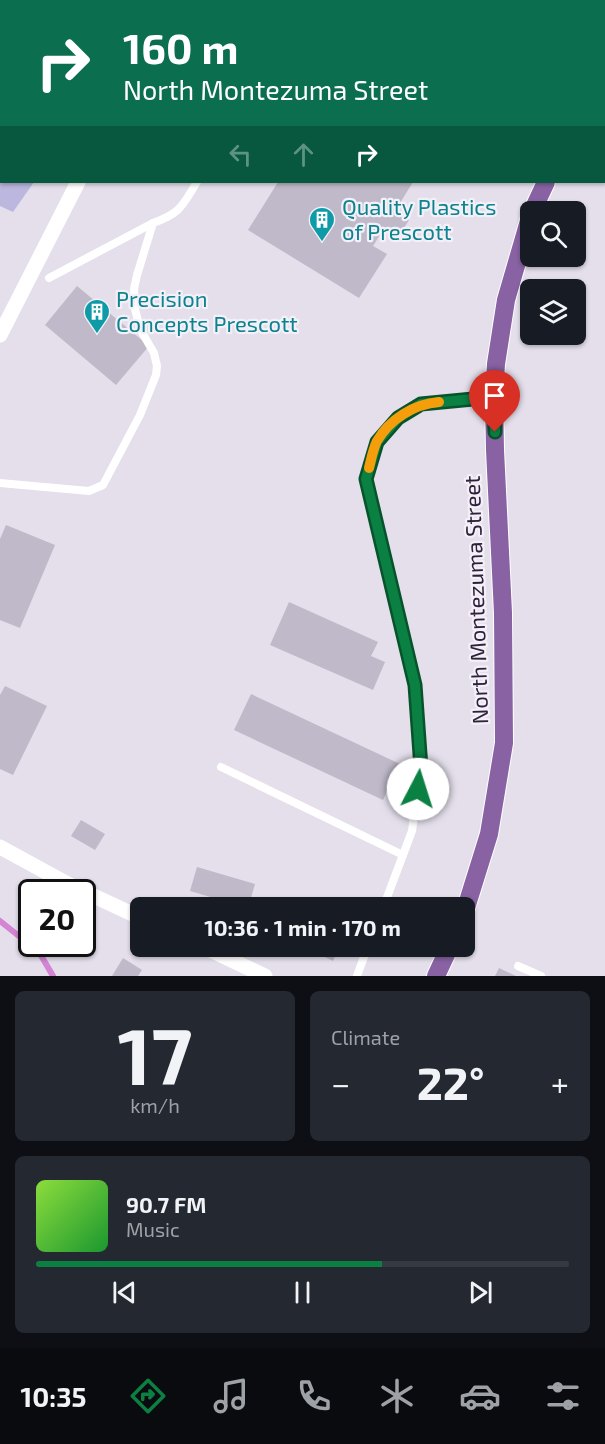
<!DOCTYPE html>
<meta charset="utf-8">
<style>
body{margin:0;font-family:"Exo 2",sans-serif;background:#242831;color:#f1f3f6;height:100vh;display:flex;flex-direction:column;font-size:22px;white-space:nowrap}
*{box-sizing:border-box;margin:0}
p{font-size:20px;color:#9ea1a6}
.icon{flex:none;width:33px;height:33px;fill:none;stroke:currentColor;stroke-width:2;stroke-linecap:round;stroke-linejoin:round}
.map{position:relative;height:976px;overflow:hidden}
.side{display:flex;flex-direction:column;gap:15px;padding:15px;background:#0d0f14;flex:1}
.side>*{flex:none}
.hud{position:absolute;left:0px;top:0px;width:606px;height:183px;box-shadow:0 2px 4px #0004;background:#0b6e4f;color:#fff;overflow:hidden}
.controls{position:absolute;left:520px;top:201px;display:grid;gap:12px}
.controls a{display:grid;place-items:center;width:66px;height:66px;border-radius:9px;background:#171b24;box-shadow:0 2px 4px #0004;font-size:30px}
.speed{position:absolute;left:18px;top:879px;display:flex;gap:12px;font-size:30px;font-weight:700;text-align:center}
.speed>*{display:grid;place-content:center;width:78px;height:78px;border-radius:50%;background:#171b24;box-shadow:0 2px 4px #0004;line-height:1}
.speed .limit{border:3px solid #111;border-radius:9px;background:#fff;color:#111}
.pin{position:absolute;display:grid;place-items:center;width:51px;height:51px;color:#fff;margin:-62px -26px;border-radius:50% 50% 50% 0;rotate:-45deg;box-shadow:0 0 6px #0007}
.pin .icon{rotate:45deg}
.me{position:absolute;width:66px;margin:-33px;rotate:5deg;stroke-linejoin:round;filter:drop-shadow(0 0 4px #0008)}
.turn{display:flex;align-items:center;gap:21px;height:126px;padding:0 24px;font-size:27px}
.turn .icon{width:78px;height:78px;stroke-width:2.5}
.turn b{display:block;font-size:42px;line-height:51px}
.lanes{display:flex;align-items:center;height:57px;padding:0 24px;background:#0003;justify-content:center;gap:30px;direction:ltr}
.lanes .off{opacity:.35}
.big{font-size:45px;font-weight:700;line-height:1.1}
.side .tile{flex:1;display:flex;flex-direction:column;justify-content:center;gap:9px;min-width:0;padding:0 21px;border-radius:9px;background:#242831}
.side .dial{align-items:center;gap:0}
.dial b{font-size:78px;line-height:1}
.song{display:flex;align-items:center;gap:18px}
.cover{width:72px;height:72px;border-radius:9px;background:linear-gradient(135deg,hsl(90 70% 55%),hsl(130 70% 35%))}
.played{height:6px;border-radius:3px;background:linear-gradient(90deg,#0b8043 65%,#363941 65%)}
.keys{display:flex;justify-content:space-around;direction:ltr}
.heat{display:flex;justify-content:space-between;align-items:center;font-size:33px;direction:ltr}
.side .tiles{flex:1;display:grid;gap:15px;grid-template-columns:1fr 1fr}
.tile:last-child{grid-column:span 2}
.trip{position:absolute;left:130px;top:897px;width:345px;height:60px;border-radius:9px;background:#171b24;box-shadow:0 2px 4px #0004;font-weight:700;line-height:60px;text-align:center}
.dock{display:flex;height:96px;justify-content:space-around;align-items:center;background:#090b0e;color:#9ea1a6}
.dock .icon{width:42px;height:42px}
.dock .current{color:#0b8043}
.dock b{font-size:27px;color:#f1f3f6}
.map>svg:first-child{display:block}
</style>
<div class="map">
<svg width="605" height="976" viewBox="0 0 605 976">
<rect width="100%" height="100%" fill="#e4dfeb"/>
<path fill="#bcb7de" d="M0 0H411L2 2V182H34L13 212 0 206Z"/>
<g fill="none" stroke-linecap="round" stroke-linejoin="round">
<path stroke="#d384d3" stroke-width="6" d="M0 921 39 952 53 976"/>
</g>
<g fill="#bfb9c9">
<path d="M278 182H413L395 211 409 220 397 239 383 230 373 246 387 254 359 298 248 230Z"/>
<path d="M77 286 149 346 116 385 45 325Z"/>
<path d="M6 525 55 545 20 628 0 620V539Z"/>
<path d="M289 602 378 642 371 656 385 662 373 690 270 645Z"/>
<path d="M5 686 47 706 13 775 0 769V695Z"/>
<path d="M251 694 400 764 383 800 234 730Z"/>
<path d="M81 820 105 834 95 850 71 836Z"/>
<path d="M197 867 255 884 248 908 190 891Z"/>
<path d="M303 946H340L333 961Z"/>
<path d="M123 958 142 970 138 976H112Z"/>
<path d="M499 968 516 976H495Z"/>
</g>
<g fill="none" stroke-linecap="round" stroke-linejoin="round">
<defs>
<g id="primary">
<path d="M604 79 605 78"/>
<path d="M532 212 546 182"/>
<path d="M465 911 489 834 504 743 503 613 495 450 494 397 496 364 506 300 531 214"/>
<path d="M436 976 450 946"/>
</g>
</defs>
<use href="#primary" stroke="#fff" stroke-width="20"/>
<g stroke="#fff" stroke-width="8">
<path d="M49 278 153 223C181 213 182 206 197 182"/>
<path d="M0 483 89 491 103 485 140 415 156 375 157 366 154 353 140 329 135 309 134 289 137 275 153 223"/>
<path d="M221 767 403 855"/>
<path d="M383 908 412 831 421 768 415 685 366 479 377 442 397 418 421 404 493 397"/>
<path d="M518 966 541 976"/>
<path d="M357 976 368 946"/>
</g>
<g stroke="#fff" stroke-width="15">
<path d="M0 335 78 182"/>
<path d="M0 847 66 883 141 918"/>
<path d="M202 946 265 976"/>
</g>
<use href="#primary" stroke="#8862a3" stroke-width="18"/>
</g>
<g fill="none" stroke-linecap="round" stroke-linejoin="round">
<defs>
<path id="route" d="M418 789 421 768 415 685 366 479 377 442 398 418 421 404 494 397 495 432"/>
</defs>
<use href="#route" stroke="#07532c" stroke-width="15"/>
<use href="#route" stroke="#0b8043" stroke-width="10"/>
<path stroke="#f59e0b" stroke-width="10" d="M369 468C371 460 373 449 377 441 390 419 414 404 439 402"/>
</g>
<defs>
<symbol id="building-pin" viewBox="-11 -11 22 30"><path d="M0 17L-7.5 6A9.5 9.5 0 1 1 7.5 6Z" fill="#0f9aa8" stroke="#f3f0f8"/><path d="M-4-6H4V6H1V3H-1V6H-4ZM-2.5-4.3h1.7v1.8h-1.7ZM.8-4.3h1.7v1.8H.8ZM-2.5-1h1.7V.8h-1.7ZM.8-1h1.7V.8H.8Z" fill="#fff"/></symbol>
</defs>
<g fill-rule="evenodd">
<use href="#building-pin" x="307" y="205" width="30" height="40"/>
<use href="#building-pin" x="82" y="297" width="30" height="40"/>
</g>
<g text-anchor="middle" stroke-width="4.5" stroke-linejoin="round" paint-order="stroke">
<g font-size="22" fill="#0d838f" stroke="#f3f0f8" text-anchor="start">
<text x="342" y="215">Quality Plastics<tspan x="342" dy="25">of Prescott</tspan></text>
<text x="116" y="307">Precision<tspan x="116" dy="25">Concepts Prescott</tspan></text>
</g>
<g font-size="22" fill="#30203c" stroke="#f3f0f8">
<text transform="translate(476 600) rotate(-92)" y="8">North Montezuma Street</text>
</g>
</g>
</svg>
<div class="controls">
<a><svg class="icon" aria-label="search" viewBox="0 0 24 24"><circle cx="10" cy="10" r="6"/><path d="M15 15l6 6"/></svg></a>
<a><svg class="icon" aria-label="layers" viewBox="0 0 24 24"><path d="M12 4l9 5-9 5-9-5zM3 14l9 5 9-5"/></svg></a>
</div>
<div class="speed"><div class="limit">20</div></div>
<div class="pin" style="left:495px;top:432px;background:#d93025"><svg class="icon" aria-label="arrive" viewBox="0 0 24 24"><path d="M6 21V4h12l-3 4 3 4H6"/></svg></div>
<svg class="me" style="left:418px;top:789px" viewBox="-20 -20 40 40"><circle r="19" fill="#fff"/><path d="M0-13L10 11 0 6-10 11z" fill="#0b8043"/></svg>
<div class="trip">10:36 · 1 min · 170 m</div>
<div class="hud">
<div class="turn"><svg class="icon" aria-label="right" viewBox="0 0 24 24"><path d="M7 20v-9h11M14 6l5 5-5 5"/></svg><div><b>160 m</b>North Montezuma Street</div></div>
<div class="lanes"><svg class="icon off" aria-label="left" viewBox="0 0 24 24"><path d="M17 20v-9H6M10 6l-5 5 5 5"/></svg><svg class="icon off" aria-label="ahead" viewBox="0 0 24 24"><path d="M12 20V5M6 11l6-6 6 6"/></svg><svg class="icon" aria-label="right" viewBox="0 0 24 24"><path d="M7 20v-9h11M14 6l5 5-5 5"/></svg></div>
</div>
</div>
<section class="side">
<div class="tiles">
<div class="tile dial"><b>17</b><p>km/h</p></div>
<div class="tile"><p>Climate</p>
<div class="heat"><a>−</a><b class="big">22°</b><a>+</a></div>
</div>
<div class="tile">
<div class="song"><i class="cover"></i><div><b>90.7 FM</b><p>Music</p></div></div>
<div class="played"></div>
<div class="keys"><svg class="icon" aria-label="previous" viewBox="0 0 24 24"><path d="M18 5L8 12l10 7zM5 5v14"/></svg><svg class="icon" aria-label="pause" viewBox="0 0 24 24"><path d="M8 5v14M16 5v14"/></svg><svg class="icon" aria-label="next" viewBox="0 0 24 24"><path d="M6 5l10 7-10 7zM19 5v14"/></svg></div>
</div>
</div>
</section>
<nav class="dock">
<b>10:35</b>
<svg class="icon current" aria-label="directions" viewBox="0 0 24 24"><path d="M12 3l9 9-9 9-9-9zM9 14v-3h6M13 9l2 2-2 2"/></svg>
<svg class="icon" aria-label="music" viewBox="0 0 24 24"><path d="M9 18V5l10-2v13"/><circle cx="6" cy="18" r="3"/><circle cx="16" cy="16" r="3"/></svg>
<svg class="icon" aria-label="phone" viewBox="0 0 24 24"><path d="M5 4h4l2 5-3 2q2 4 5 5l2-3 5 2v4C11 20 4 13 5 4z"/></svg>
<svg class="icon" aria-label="climate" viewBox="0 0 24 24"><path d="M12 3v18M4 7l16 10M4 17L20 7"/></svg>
<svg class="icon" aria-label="car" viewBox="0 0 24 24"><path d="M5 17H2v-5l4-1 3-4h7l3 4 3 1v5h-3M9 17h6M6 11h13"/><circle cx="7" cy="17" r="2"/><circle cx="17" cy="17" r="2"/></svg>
<svg class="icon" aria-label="filters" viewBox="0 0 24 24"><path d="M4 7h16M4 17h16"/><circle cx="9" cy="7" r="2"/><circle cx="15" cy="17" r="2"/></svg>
</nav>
